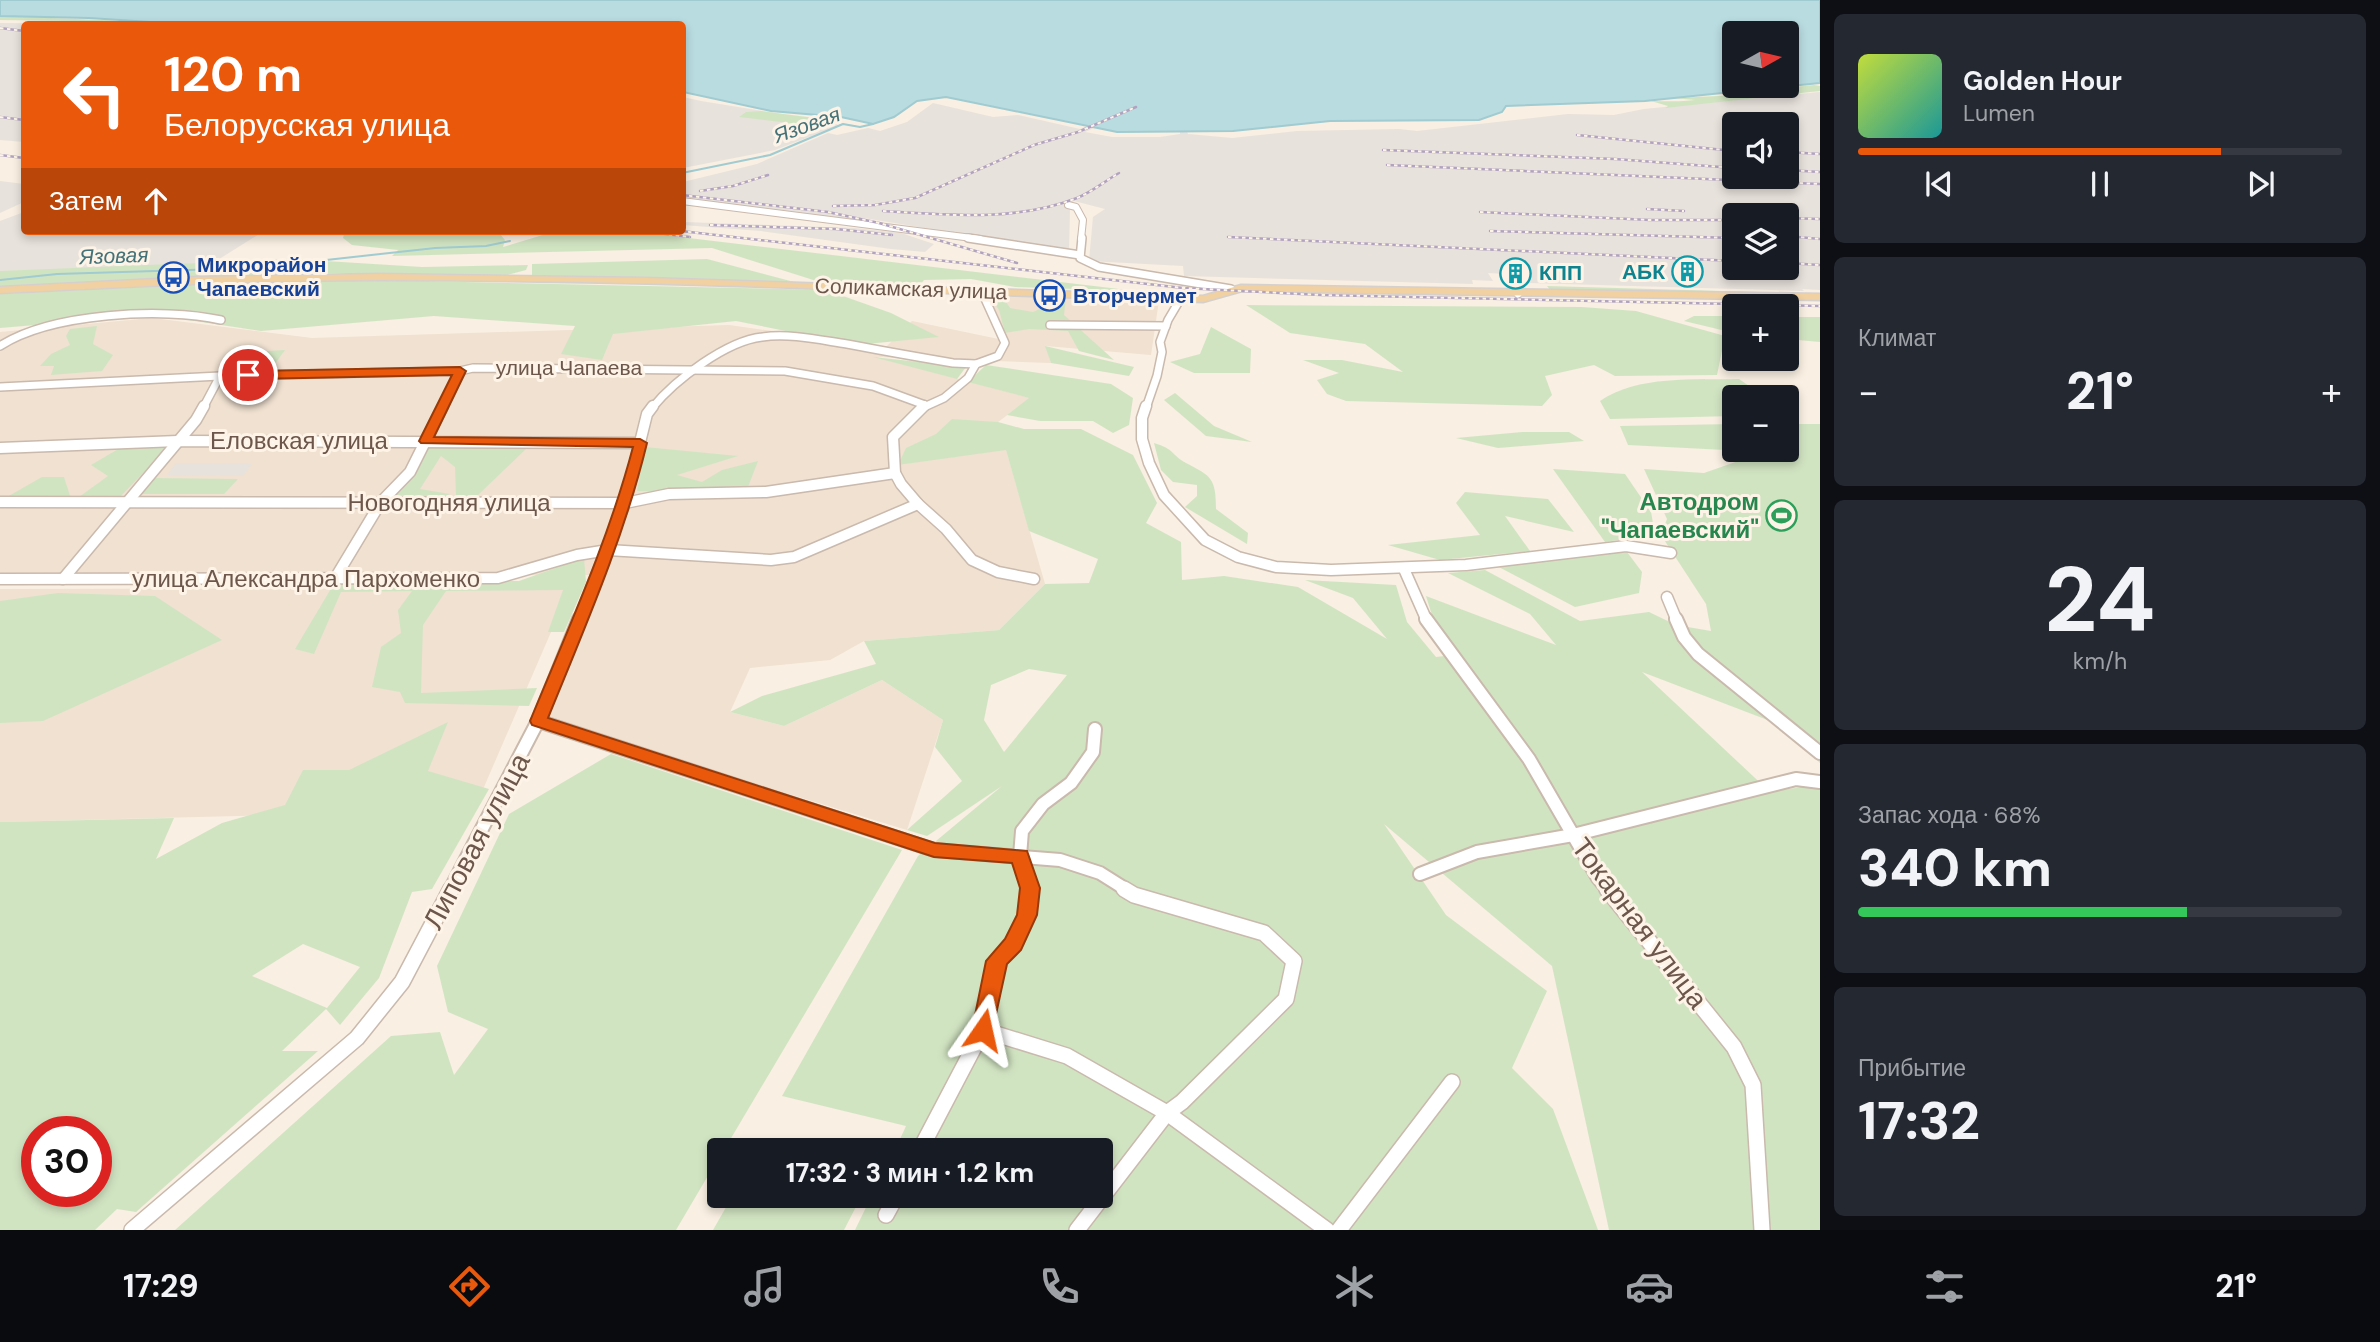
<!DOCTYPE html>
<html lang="ru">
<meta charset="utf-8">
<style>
body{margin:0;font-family:"DM Sans",sans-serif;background:#242831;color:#f1f3f6;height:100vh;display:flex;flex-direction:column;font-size:26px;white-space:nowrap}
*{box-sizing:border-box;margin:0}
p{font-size:23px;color:#9ea1a6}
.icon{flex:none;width:38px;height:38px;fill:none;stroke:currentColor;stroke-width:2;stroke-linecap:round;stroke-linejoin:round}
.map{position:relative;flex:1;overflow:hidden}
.sheet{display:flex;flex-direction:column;gap:14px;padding:14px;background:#0d0f14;width:560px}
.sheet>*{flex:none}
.guide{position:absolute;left:21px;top:21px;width:665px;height:214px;border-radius:7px;box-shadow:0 4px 10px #0003;background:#ea580c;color:#fff;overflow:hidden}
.needle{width:46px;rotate:82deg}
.fabs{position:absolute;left:1722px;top:21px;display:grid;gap:14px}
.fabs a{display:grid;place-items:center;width:77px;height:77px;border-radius:7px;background:#171b24;box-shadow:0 4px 10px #0003;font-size:35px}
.speed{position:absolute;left:21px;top:1116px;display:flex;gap:14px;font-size:35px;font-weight:700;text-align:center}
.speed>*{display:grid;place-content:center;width:91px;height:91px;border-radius:50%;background:#171b24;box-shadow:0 4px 10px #0003;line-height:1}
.speed .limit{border:10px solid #d22;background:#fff;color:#111}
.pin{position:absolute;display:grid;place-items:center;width:60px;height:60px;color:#fff;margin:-30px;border:4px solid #fff;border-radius:50%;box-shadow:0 2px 7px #0007}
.me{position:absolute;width:77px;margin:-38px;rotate:11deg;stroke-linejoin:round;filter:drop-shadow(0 0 5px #0008)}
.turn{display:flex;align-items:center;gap:24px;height:147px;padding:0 28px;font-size:32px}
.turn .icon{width:91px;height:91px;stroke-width:2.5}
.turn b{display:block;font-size:49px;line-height:60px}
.then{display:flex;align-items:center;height:66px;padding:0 28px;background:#0003;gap:14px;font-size:26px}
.big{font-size:52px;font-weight:800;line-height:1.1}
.sheet .widget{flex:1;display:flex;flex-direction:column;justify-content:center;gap:10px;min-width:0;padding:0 24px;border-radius:10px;background:#242831}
.sheet .dial{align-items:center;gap:0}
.dial b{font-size:91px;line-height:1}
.song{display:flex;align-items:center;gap:21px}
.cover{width:84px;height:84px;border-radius:10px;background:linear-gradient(135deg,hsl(70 70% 55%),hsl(180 70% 35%))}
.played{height:7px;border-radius:4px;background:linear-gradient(90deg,#ea580c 75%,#363941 75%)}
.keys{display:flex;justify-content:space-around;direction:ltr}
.heat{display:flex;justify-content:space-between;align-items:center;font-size:38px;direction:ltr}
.charge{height:10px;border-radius:5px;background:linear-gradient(90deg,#34c759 68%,#363941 0)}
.trip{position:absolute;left:707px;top:1138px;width:406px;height:70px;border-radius:7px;background:#171b24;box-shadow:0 4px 10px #0003;font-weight:800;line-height:70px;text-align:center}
.tab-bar{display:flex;height:112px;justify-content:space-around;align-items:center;background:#090b0e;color:#9ea1a6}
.tab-bar .icon{width:49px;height:49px}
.tab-bar .on{color:#ea580c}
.tab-bar b{font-size:32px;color:#f1f3f6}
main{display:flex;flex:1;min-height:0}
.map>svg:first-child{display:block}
</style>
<main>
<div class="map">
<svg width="1820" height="1230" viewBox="0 0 1820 1230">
<rect width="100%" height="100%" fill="#f9efe2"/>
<g fill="#f0e1d1">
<path d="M988 294 1159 300 1151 355 1046 346 1051 363 877 357 1030 398 998 422 1045 584 999 630 864 641 830 660 750 668 730 712 784 726 882 680 943 720 907 830 544 719 603 575 0 576V332L152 318 312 338 729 325 886 347 912 321 1008 341Z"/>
<path d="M570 588 474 810 0 822V589Z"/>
</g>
<g fill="#e8e2dc" fill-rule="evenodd">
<path d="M0 23 133 24H24V142L0 140Z"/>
<path d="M1820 92V290L1802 289 1804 291 1529 283 1524 275 1488 273 1493 281 1472 280 1473 284 1184 276 1183 266 1089 261 1093 217 1105 209 1074 201 1066 206 1070 210 1069 252 864 218 856 221 683 199V182L757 164 828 133 837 135 868 128 880 131 907 122 933 103 993 117 1018 115 1080 129 1135 106 1141 107 1085 132 1112 137H1160L1180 134V130L1187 131 1188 134 1232 138 1297 131 1399 129 1417 131 1568 114 1614 115 1644 109ZM1734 124H1787V177H1734ZM1734 215H1787V268H1734Z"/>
<path d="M683 97 701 101 843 124 775 150 683 168Z"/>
<path d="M0 181 24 184V202L0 213Z"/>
<path d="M24 212V231H264L216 261 40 278 0 279V221Z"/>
<path d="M683 222 854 228 901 233 934 244 925 252 891 249 761 231 683 225Z"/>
<path d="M176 463 252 464 243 476 167 475Z"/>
</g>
<g fill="#d1e4c2" fill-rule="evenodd">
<path d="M0 16 151 22 0 20Z"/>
<path d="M1814 85 1820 86V91L1665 108 1668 106 1651 101C1666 101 1680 102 1695 100L1674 98 1741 95 1761 90Z"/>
<path d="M761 111 815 118 797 124 739 117 746 112Z"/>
<path d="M345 231H478L500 234 505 240 503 247 556 231H630L1136 291 1015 287 971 279 924 280 920 285 826 284 712 248 392 256 398 250 352 245 343 238Z"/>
<path d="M293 259 422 267 528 265 526 270 503 276 330 273 208 276 232 261Z"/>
<path d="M707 259 798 283 532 276V264Z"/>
<path d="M220 262 197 277 0 288V271Z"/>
<path d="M376 280 826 290 891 313 939 337 856 345 736 321 613 334 602 360 561 354 575 326 434 316 261 331 155 315 0 328V294L198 282Z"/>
<path d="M1547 286 1757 292 1536 293 1551 291Z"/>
<path d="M990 297H1003L1010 308 1033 312 1066 297 1064 315 1114 360 1079 351 1068 331 1029 329 1005 333 999 310Z"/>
<path d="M1246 305 1582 307 1636 311 1725 336 1717 375 1615 376 1594 365 1545 376 1552 395 1542 406 1346 401 1327 394 1317 380 1339 373 1303 360H1342L1403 372 1365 344 1290 333Z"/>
<path d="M1694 316H1734V333L1684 321Z"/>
<path d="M1787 317H1820V342L1787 339Z"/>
<path d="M97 326 93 344 113 355 102 371 51 375 54 366H40L51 354 70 345 66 336 70 329Z"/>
<path d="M1211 327 1251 349 1250 373H1194L1170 362 1200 354Z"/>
<path d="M1045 346 1134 367 1129 376 1051 363Z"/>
<path d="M285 350 269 372H234L249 352Z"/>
<path d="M873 357 966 367 957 379Z"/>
<path d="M986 365 1111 384 1133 398 1129 425 1113 433 1093 421H1040L1007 415 1029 398 968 382Z"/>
<path d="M1739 379 1765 397H1734V416L1610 419 1600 401C1637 375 1695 380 1739 379Z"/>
<path d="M1175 393 1214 426 1252 442 1206 436 1164 400Z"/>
<path d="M952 419 998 422 1024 429H1081L1133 455 1157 503 1146 523 1181 542 1182 580 1224 576 1298 587 1387 639 1353 598 1305 580 1396 585 1407 622 1436 657 1453 655 1435 625 1426 596 1556 645 1530 614 1448 573 1485 570 1580 621 1649 612 1676 625 1711 631 1706 604 1661 535 1667 519 1644 469 1704 473 1764 452 1628 445 1620 426 1734 424V450H1787V424H1820V763L1778 724 1642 672 1770 792 1820 784V1230H1609L1552 966 1384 824 1446 915 1547 991 1512 1068 1553 1109 1598 1230H855L872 1195H1101V1150H895L906 1126 782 1096 918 856 1002 786 927 836 907 830 962 781 935 747 943 720 882 680 784 726 730 712 762 696 876 664 864 641 999 630 1045 584 1089 583 1098 559 1029 531 1006 450 898 465 906 448 936 434ZM1029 669 1067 675 1004 752 984 720 991 685Z"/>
<path d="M1522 432H1569L1584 441 1498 448 1456 438Z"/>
<path d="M1154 443C1175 449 1171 455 1186 463 1211 476 1216 478 1216 509L1248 533 1247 544 1185 507 1197 496V485L1173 482 1161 470Z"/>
<path d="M429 444 520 446 527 448 477 496H456L455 467 441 456 420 489 450 494 438 499 394 495Z"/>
<path d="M169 446 119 498 79 497 108 476 91 465 120 448Z"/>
<path d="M645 447 738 456 677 475 702 482 722 470 758 461 746 492 637 491Z"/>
<path d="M1553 469 1625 474 1651 512 1653 523 1638 537 1605 542Z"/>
<path d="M42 477H64L70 496 7 497Z"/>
<path d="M154 478 238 479 224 494H141Z"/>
<path d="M1465 492 1548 499 1574 532 1505 516 1530 551 1440 560 1388 545 1480 535 1456 503Z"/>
<path d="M1627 552 1642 572 1639 593 1575 607 1495 565Z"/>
<path d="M584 558 586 582 564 632H548L563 590 446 591 423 625 421 693 537 688 529 706 405 703 400 692 372 687 381 647 401 633 398 610 412 591 341 592 314 654 295 649 335 582 519 581Z"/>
<path d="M58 593 155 596 222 640 43 721 0 723V601Z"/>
<path d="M448 722 428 771 489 789 432 889 412 892 379 978 340 1025 326 1009 282 1051H318L136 1212 117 1209 95 1230H0V822L174 818 156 859 222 823 285 805 303 770H349ZM303 944 360 967 327 1008 252 976ZM37 1132H96V1192H37Z"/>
<path d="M611 754 902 850 724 1150H719V1157L676 1230H175L391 1036 440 1032 454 1075 488 1029 448 1012 437 966 509 814Z"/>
<path d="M733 1195H862L844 1230H713Z"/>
</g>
<path fill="#b9dce0" stroke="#a0cbd0" stroke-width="2" fill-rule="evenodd" d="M0 0H1820V83L1645 101 1506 106 1502 112 1479 120 1330 121 1233 131 1117 132 946 97 917 101 894 117 873 124 841 117 771 111 683 92 682 24H182L89 18 0 16ZM1734 33H1787V86H1734Z"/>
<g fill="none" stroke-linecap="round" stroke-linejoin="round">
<g stroke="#a0cbd0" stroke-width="2">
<path d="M682 173 770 155 843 124 860 127 873 124"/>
<path d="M0 280 57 274 253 268 435 248 486 246 510 241"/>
</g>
<defs>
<g id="street-far4">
<path d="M682 201 980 239"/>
<path d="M1068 205 1076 207 1083 220 1081 239"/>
</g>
<g id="street-far3">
<path d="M968 238 1080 255"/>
<path d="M1082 238 1080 258 1099 267 1231 289"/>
<path d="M1504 274 1518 294"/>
<path d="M1050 325 1166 326"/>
<path d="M0 346C51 313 163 307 221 320"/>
<path d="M0 387 220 376 460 371 473 368 785 371 873 386 925 405"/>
<path d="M203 408 220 376"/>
<path d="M442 408 460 371"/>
<path d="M652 408C675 380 726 341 762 337 790 333 820 340 847 344 883 351 918 357 953 363L976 364"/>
<path d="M922 408 944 398 968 378 976 364 998 356 1005 343 981 290"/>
<path d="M1146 408 1157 376 1162 352 1160 342 1168 320 1181 298"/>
</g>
<g id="street-far2">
<path d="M924 406 893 437 895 473 901 484 918 504 946 529 972 560 998 572 1034 579"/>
<path d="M1146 406 1142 418V439L1149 463 1164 495 1205 540 1238 557 1276 567 1331 570 1466 565 1626 546 1671 553"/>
<path d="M0 448 178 441 640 443"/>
<path d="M0 502 625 503 669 494 766 492 895 473"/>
<path d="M1404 569 1427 621"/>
<path d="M0 579 498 578 577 555 608 550 771 560 794 557 918 504"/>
<path d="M63 579 196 420 204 406"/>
<path d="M334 580 381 502 410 472 443 406"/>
<path d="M1667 597 1677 621"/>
<path d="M578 621 625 503 647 414 653 406"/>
</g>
<g id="street-far1">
<path d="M1426 619 1529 759 1598 878 1608 890"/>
<path d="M1676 619 1684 637 1698 654 1820 753"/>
<path d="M538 721 934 850 1060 860 1100 873 1127 890"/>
<path d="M1420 874 1477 852 1573 835 1796 779 1820 782"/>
<path d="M450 890 538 721 579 619"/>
<path d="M1030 890 1020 856 1022 831 1043 804 1071 783 1093 752 1095 729"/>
</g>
<g id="street">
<path d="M1607 889 1734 1047 1753 1085 1762 1230"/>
<path d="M983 1030 1067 1056 1167 1113 1327 1230"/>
<path d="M920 1150 983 1030 997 961 1013 944 1027 915 1030 889"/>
<path d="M886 1215 897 1195"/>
<path d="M132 1230 357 1038 402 982 451 889"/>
<path d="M1077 1230 1167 1113 1182 1102 1286 999 1294 961 1264 933 1134 895 1124 889"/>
<path d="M1339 1230 1452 1082"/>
</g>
<path id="primary" d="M381 274 647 278 1203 296 1241 285 1820 294V300L1242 291 1203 302C929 293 655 280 381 280 254 280 127 287 0 293V287L195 277Z"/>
</defs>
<use href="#street-far4" stroke="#cab9ad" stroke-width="8"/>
<use href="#street-far3" stroke="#cab9ad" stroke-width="10"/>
<use href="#street-far2" stroke="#cab9ad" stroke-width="13"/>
<use href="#street-far1" stroke="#cab9ad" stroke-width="16"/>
<use href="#street" stroke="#cab9ad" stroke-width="18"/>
<use href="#primary" stroke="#d6d0cd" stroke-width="3"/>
<use href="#street-far4" stroke="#fff" stroke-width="6"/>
<use href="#street-far3" stroke="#fff" stroke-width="7"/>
<use href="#street-far2" stroke="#fff" stroke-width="10"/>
<use href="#street-far1" stroke="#fff" stroke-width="12"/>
<use href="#street" stroke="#fff" stroke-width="15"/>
<use href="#primary" fill="#f1d0a1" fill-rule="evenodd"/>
<defs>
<g id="rail">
<path d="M0 28 24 31"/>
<path d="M0 117 24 120"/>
<path d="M1577 135 1734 151"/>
<path d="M1383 150 1615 159 1734 168"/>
<path d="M1787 152 1820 154"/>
<path d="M0 155 24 158"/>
<path d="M1387 165 1820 184"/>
<path d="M1787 170 1820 172"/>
<path d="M700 191 733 186 768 175"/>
<path d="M682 195 828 212 879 223 1017 263"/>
<path d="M833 206 875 205 915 198 1034 145 1078 132 1136 107"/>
<path d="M1647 209 1684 211"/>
<path d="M883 211C948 215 1015 222 1077 198 1092 192 1105 181 1119 173"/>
<path d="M1480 212 1650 220H1734"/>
<path d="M1787 218 1820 219"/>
<path d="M710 225 836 229 892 235"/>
<path d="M641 231 690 237"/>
<path d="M681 231 1183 288 1321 295 1820 306"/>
<path d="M1490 231 1734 238"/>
<path d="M1787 236 1820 239"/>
<path d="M1228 237 1734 261"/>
<path d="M1787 263 1820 265"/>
</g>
</defs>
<use href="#rail" stroke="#b1a3c0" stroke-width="2.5"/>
<use href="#rail" stroke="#fdf3e7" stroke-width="2" stroke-dasharray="3.5" stroke-linecap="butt"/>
</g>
<path fill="#ea580c" stroke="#983908" stroke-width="2" d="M460 367 466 371 434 437 640 439 647 443C624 538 585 627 548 718L935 843 1027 851 1040 888 1037 915 1021 950 1007 964 991 1037 983 1040 975 1037 972 1030 986 961 1005 939 1017 915 1020 888 1012 863 934 857 532 725 530 721C567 631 608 542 633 447L421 443 419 441 452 375 248 379 242 375 248 371Z"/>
<defs>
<symbol id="building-ring" viewBox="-11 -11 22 22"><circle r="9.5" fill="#fdf3e7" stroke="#0f9aa8" stroke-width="1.5"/><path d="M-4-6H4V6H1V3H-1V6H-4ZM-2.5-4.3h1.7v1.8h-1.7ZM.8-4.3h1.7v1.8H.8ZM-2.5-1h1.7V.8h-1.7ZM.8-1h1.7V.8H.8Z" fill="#0f9aa8"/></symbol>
<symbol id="bus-ring" viewBox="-11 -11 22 22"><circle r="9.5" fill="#fdf3e7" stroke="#1a4fb4" stroke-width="1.5"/><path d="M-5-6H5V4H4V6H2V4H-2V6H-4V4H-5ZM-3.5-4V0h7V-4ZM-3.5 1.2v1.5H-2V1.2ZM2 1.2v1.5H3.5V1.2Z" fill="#1a4fb4"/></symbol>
<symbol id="stadium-ring" viewBox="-11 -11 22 22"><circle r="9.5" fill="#fdf3e7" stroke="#2e9e5b" stroke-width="1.5"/><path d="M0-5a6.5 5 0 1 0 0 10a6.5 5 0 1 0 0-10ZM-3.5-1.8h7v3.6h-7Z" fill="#2e9e5b"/></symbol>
</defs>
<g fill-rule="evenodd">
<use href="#building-ring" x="1670" y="254" width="35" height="35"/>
<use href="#building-ring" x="1498" y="256" width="35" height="35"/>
<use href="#bus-ring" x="156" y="260" width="35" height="35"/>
<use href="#bus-ring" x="1032" y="278" width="35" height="35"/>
<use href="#stadium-ring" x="1764" y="498" width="35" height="35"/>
</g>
<g text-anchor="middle" stroke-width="6" stroke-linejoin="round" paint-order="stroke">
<g font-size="21" font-style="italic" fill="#457278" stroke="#fdf3e7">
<text transform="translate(807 125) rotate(-20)" y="7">Язовая</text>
<text transform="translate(114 256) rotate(-2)" y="7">Язовая</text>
</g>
<g font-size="21" font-weight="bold" fill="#164399" stroke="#fdf3e7" text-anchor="start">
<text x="197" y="272">Микрорайон<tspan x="197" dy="24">Чапаевский</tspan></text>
<text x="1073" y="303">Вторчермет</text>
</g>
<g font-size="21" font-weight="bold" fill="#0d838f" stroke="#fdf3e7" text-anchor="end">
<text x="1665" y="279">АБК</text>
<text x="1539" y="280" text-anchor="start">КПП</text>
</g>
<g font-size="21" fill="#6d564b" stroke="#fdf3e7">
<text transform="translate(911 289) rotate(2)" y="7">Соликамская улица</text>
<text x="569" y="375">улица Чапаева</text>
</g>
<g font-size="24" fill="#6d564b" stroke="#fdf3e7">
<text x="299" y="449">Еловская улица</text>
<text x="449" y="511">Новогодняя улица</text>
<text x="306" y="587">улица Александра Пархоменко</text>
</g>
<g font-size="24" font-weight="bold" fill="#27864d" stroke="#fdf3e7" text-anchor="end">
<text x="1759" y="510">Автодром<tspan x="1759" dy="28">"Чапаевский"</tspan></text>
</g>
<g font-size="28" fill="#6d564b" stroke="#fdf3e7">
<text transform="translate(476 841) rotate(-62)" y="10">Липовая улица</text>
<text transform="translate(1640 923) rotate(53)" y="10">Токарная улица</text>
</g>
</g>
</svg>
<div class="fabs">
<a><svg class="needle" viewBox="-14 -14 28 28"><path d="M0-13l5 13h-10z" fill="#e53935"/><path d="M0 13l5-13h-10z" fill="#9ea1a6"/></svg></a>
<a><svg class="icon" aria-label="sound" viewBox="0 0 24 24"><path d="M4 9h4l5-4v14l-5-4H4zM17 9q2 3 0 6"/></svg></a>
<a><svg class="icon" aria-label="layers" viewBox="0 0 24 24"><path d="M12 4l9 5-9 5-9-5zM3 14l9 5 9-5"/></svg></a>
<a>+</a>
<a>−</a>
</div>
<div class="speed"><div class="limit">30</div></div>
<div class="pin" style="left:248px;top:375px;background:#d93025"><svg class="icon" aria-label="arrive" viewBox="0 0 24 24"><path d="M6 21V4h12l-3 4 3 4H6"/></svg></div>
<svg class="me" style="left:983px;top:1030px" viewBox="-20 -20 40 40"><path d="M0-17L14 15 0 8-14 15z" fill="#ea580c" stroke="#fff" stroke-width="4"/></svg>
<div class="trip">17:32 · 3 мин · 1.2 km</div>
<div class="guide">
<div class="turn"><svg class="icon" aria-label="left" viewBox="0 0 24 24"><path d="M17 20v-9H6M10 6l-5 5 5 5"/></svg><div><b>120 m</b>Белорусская улица</div></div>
<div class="then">Затем<svg class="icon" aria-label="ahead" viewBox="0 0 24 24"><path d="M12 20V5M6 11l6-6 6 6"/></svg></div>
</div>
</div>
<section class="sheet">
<div class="widget">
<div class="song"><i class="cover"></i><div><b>Golden Hour</b><p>Lumen</p></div></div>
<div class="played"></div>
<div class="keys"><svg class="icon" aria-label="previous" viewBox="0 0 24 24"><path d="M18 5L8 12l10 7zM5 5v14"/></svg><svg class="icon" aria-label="pause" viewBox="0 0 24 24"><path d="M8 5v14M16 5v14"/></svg><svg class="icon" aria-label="next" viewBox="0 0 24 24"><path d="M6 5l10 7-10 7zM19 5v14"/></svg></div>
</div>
<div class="widget"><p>Климат</p>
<div class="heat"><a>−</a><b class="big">21°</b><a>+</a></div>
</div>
<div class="widget dial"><b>24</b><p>km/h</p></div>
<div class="widget"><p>Запас хода · 68%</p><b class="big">340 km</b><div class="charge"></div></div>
<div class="widget"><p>Прибытие</p><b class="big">17:32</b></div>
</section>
</main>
<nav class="tab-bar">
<b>17:29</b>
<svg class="icon on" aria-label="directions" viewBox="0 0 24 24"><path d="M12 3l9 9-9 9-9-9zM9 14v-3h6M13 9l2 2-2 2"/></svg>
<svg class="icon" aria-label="music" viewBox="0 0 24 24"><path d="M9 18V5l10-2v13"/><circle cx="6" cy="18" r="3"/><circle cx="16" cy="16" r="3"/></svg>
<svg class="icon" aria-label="phone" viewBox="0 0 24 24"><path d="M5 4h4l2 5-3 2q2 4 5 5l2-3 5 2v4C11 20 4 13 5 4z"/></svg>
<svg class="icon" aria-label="climate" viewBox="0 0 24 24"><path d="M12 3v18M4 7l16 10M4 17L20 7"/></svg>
<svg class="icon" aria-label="car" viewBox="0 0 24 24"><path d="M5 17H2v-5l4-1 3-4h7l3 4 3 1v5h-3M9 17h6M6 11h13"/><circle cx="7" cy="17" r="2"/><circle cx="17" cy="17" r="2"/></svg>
<svg class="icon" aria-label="filters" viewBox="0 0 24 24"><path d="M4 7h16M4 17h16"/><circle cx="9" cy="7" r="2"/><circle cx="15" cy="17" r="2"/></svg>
<b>21°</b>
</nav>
